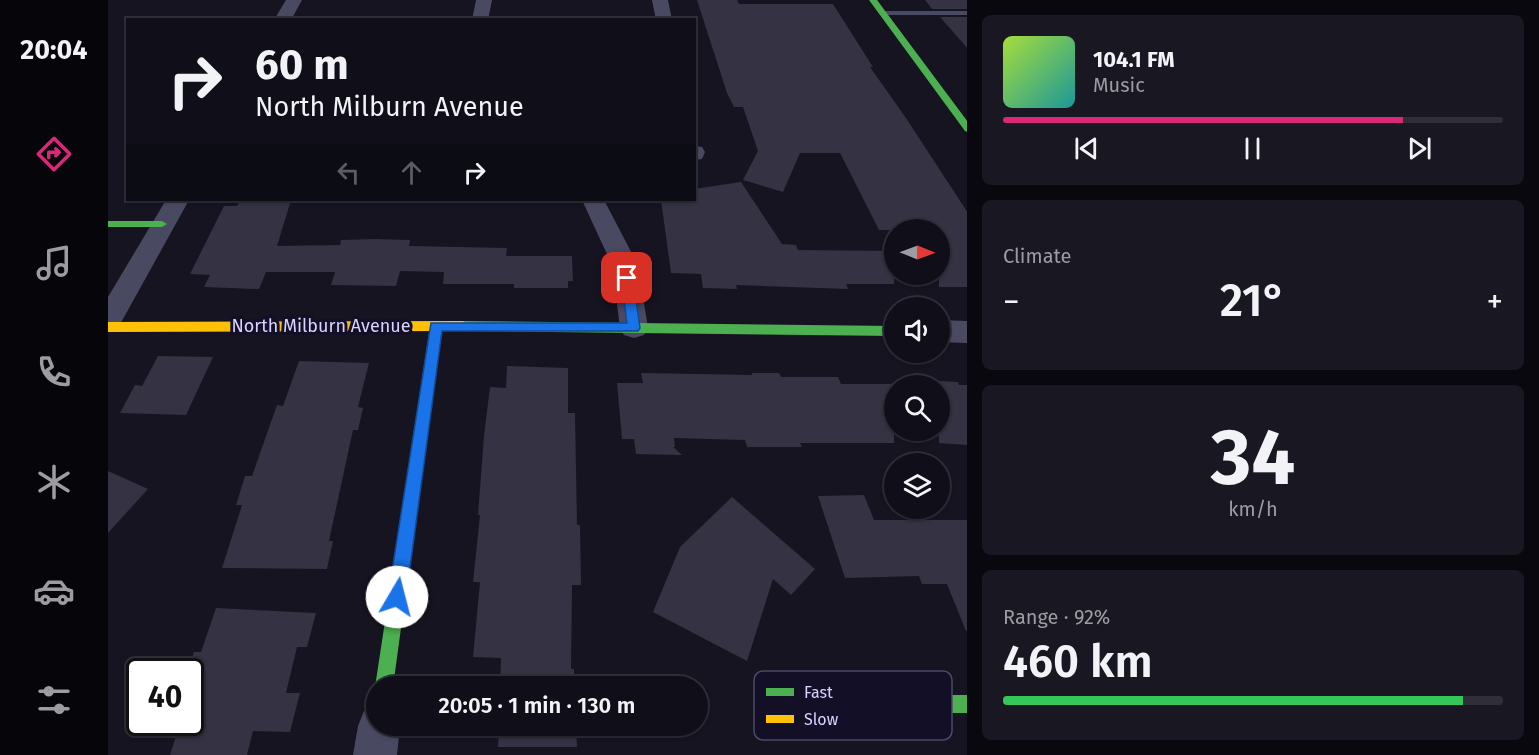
<!DOCTYPE html>
<meta charset="utf-8">
<style>
body{margin:0;font-family:"Fira Sans",sans-serif;background:#191822;color:#f1f3f6;height:100vh;display:flex;flex-direction:column;font-size:22px;white-space:nowrap}
*{box-sizing:border-box;margin:0}
p{font-size:20px;color:#9c9ca2}
.icon{flex:none;width:33px;height:33px;fill:none;stroke:currentColor;stroke-width:2;stroke-linecap:round;stroke-linejoin:round}
.map{position:relative;flex:1;overflow:hidden}
.details{display:flex;flex-direction:column;gap:15px;padding:15px;background:#09080e;width:572px}
.details>*{flex:none}
.banner{position:absolute;left:18px;top:18px;width:570px;height:183px;border-radius:0px;box-shadow:0 2px 4px #0004,0 0 0 2px #302f38;background:#100f19;color:#f1f3f6;overflow:hidden}
.needle{width:39px;rotate:91deg}
.tools{position:absolute;left:776px;top:219px;display:grid;gap:12px}
.tools a{display:grid;place-items:center;width:66px;height:66px;border-radius:50%;background:#100f19;box-shadow:0 2px 4px #0004,0 0 0 2px #302f38;font-size:30px}
.speed{position:absolute;left:18px;top:658px;display:flex;gap:12px;font-size:30px;font-weight:700;text-align:center}
.speed>*{display:grid;place-content:center;width:78px;height:78px;border-radius:50%;background:#100f19;box-shadow:0 2px 4px #0004,0 0 0 2px #302f38;line-height:1}
.speed .limit{border:3px solid #111;border-radius:9px;background:#fff;color:#111}
.pin{position:absolute;display:grid;place-items:center;width:51px;height:51px;color:#fff;margin:-26px;border-radius:12px;box-shadow:0 3px 9px #0006}
.me{position:absolute;width:66px;margin:-33px;rotate:8deg;stroke-linejoin:round;filter:drop-shadow(0 0 4px #0008)}
.turn{display:flex;align-items:center;gap:21px;height:126px;padding:0 30px;font-size:27px}
.turn .icon{width:78px;height:78px;stroke-width:2.5}
.turn b{display:block;font-size:42px;line-height:51px}
.lanes{display:flex;align-items:center;height:57px;padding:0 30px;background:#0003;justify-content:center;gap:30px;direction:ltr}
.lanes .off{opacity:.35}
.big{font-size:45px;font-weight:600;line-height:1.1}
.details .widget{flex:1;display:flex;flex-direction:column;justify-content:center;gap:9px;min-width:0;padding:0 21px;border-radius:9px;background:#191822}
.details .dial{align-items:center;gap:0}
.dial b{font-size:78px;line-height:1}
.song{display:flex;align-items:center;gap:18px}
.cover{width:72px;height:72px;border-radius:9px;background:linear-gradient(135deg,hsl(80 70% 55%),hsl(180 70% 35%))}
.played{height:6px;border-radius:3px;background:linear-gradient(90deg,#db2777 80%,#302f38 80%)}
.keys{display:flex;justify-content:space-around;direction:ltr}
.heat{display:flex;justify-content:space-between;align-items:center;font-size:33px;direction:ltr}
.charge{height:9px;border-radius:4px;background:linear-gradient(90deg,#34c759 92%,#302f38 0)}
.trip{position:absolute;left:258px;top:676px;width:342px;height:60px;border-radius:30px;background:#100f19;box-shadow:0 2px 4px #0004,0 0 0 2px #302f38;font-weight:600;line-height:60px;text-align:center}
main{display:flex;flex:1;min-height:0}
.dock{display:flex;flex-direction:column;width:108px;justify-content:space-around;align-items:center;background:#06060a;color:#9c9ca2}
.dock .icon{width:42px;height:42px}
.dock .selected{color:#db2777}
.dock b{font-size:27px;color:#f1f3f6}
.map>svg:first-child{display:block}
</style>
<main>
<nav class="dock">
<b>20:04</b>
<svg class="icon selected" aria-label="directions" viewBox="0 0 24 24"><path d="M12 3l9 9-9 9-9-9zM9 14v-3h6M13 9l2 2-2 2"/></svg>
<svg class="icon" aria-label="music" viewBox="0 0 24 24"><path d="M9 18V5l10-2v13"/><circle cx="6" cy="18" r="3"/><circle cx="16" cy="16" r="3"/></svg>
<svg class="icon" aria-label="phone" viewBox="0 0 24 24"><path d="M5 4h4l2 5-3 2q2 4 5 5l2-3 5 2v4C11 20 4 13 5 4z"/></svg>
<svg class="icon" aria-label="climate" viewBox="0 0 24 24"><path d="M12 3v18M4 7l16 10M4 17L20 7"/></svg>
<svg class="icon" aria-label="car" viewBox="0 0 24 24"><path d="M5 17H2v-5l4-1 3-4h7l3 4 3 1v5h-3M9 17h6M6 11h13"/><circle cx="7" cy="17" r="2"/><circle cx="17" cy="17" r="2"/></svg>
<svg class="icon" aria-label="filters" viewBox="0 0 24 24"><path d="M4 7h16M4 17h16"/><circle cx="9" cy="7" r="2"/><circle cx="15" cy="17" r="2"/></svg>
</nav>
<div class="map">
<svg width="860" height="755" viewBox="0 0 860 755">
<rect width="100%" height="100%" fill="#161421"/>
<g fill="#343243">
<path d="M589 0H629L631 4H725L765 67H762L798 118 860 213V287H831V230H771L732 153H692L675 192 635 180 650 151 635 107H626L619 93Z"/>
<path d="M817 0H860V9H824Z"/>
<path d="M832 17H860V49Z"/>
<path d="M633 182 674 244 688 245 690 250 786 251V284H738L740 289 628 285 629 289 595 288 593 274 563 273 553 200H586V189Z"/>
<path d="M132 200H183L169 246 232 245 233 240 266 239 302 240 301 246 399 248 398 256H464L465 281H460V288H406V284H335L336 272 292 271 288 286 223 285 227 272H158L151 289 96 287 102 275 82 274 116 206H129Z"/>
<path d="M50 356 105 357 78 415 12 413 27 385 34 386Z"/>
<path d="M191 361 261 363 250 407 255 408 250 430H245L221 541H225L219 569 114 568 134 505H128L137 476H144L169 405 175 406Z"/>
<path d="M399 366 460 368V413H467L469 525H472L473 585H464L463 669H466V687H392L393 658 365 657 372 582H365L372 515H370L376 436 382 387 398 388Z"/>
<path d="M533 373 644 375V373H671L673 377H730L733 384H786V443H692L694 447H639L637 440 566 438 567 447H565L574 455 528 454 526 439H514L509 383H535Z"/>
<path d="M831 381 850 382 851 385H860V445L831 443Z"/>
<path d="M0 471 40 489 0 533Z"/>
<path d="M756 495 766 520H860V631H858L839 584H814L811 576 737 578 710 496Z"/>
<path d="M624 497 707 569 683 595 665 579 639 661 545 612 572 547Z"/>
<path d="M108 608 208 613 199 647H189L178 693H192L182 732 145 731 139 755H62L72 723H82V663L86 652H93Z"/>
<path d="M391 726H468L469 747H390Z"/>
</g>
<g fill="none" stroke-linecap="round" stroke-linejoin="round">
<path fill="#4a4962" fill-rule="evenodd" d="M771 11H860V15H774L770 13Z"/>
<g fill="#4a4962" fill-rule="evenodd">
<path d="M178 0H194L183 20H166Z"/>
<path d="M368 0H384L380 20H364Z"/>
<path d="M544 0H560L564 20H548Z"/>
<path d="M586 146 594 147 597 152 594 159 586 160Z"/>
<path d="M58 200H81L10 328 0 331V297Z"/>
<path d="M474 200H496L530 265 540 328 536 335 526 338 516 335 512 328 504 265Z"/>
<path d="M831 320 860 321V343L831 342Z"/>
<path d="M268 706V726H292L289 755H245L250 726 256 711Z"/>
</g>
<g fill="#4caf50" fill-rule="evenodd">
<path d="M761 0H769L860 122V132L857 131Z"/>
<path d="M0 221H54L59 224 54 227H0Z"/>
<path d="M328 321 334 326 285 687H268V691L267 687 322 326Z"/>
<path d="M355 321 786 326V336L355 331 349 326Z"/>
<path d="M772 695H860V713H772L765 711 763 704 765 697Z"/>
</g>
<path fill="#ffc107" fill-rule="evenodd" d="M355 321 361 326 355 331 0 332V322Z"/>
</g>
<path fill="#1a73e8" stroke="#114b97" stroke-width="1.5" d="M519 273 525 278 532 328 530 331H334L298 597 295 603 289 605 283 603 280 597 323 323H519L513 278Z"/>
<g text-anchor="middle" stroke-width="6" stroke-linejoin="round" paint-order="stroke">
<g font-size="18" fill="#d9d4ff" stroke="#130f26">
<text x="213" y="332">North Milburn Avenue</text>
</g>
</g>
<rect x="646" y="671" width="198" height="69" rx="9" fill="#130f26" stroke="#4e4a67" stroke-width="1.5"/>
<rect x="658" y="688" width="28" height="8" fill="#4caf50"/>
<rect x="658" y="715" width="28" height="8" fill="#ffc107"/>
<g font-size="16" fill="#d9d4ff">
<text x="696" y="698">Fast</text>
<text x="696" y="725">Slow</text>
</g>
</svg>
<div class="tools">
<a><svg class="needle" viewBox="-14 -14 28 28"><path d="M0-13l5 13h-10z" fill="#e53935"/><path d="M0 13l5-13h-10z" fill="#9c9ca2"/></svg></a>
<a><svg class="icon" aria-label="sound" viewBox="0 0 24 24"><path d="M4 9h4l5-4v14l-5-4H4zM17 9q2 3 0 6"/></svg></a>
<a><svg class="icon" aria-label="search" viewBox="0 0 24 24"><circle cx="10" cy="10" r="6"/><path d="M15 15l6 6"/></svg></a>
<a><svg class="icon" aria-label="layers" viewBox="0 0 24 24"><path d="M12 4l9 5-9 5-9-5zM3 14l9 5 9-5"/></svg></a>
</div>
<div class="speed"><div class="limit">40</div></div>
<div class="pin" style="left:519px;top:278px;background:#d93025"><svg class="icon" aria-label="arrive" viewBox="0 0 24 24"><path d="M6 21V4h12l-3 4 3 4H6"/></svg></div>
<svg class="me" style="left:289px;top:597px" viewBox="-20 -20 40 40"><circle r="19" fill="#fff"/><path d="M0-13L10 11 0 6-10 11z" fill="#1a73e8"/></svg>
<div class="trip">20:05 · 1 min · 130 m</div>
<div class="banner">
<div class="turn"><svg class="icon" aria-label="right" viewBox="0 0 24 24"><path d="M7 20v-9h11M14 6l5 5-5 5"/></svg><div><b>60 m</b>North Milburn Avenue</div></div>
<div class="lanes"><svg class="icon off" aria-label="left" viewBox="0 0 24 24"><path d="M17 20v-9H6M10 6l-5 5 5 5"/></svg><svg class="icon off" aria-label="ahead" viewBox="0 0 24 24"><path d="M12 20V5M6 11l6-6 6 6"/></svg><svg class="icon" aria-label="right" viewBox="0 0 24 24"><path d="M7 20v-9h11M14 6l5 5-5 5"/></svg></div>
</div>
</div>
<section class="details">
<div class="widget">
<div class="song"><i class="cover"></i><div><b>104.1 FM</b><p>Music</p></div></div>
<div class="played"></div>
<div class="keys"><svg class="icon" aria-label="previous" viewBox="0 0 24 24"><path d="M18 5L8 12l10 7zM5 5v14"/></svg><svg class="icon" aria-label="pause" viewBox="0 0 24 24"><path d="M8 5v14M16 5v14"/></svg><svg class="icon" aria-label="next" viewBox="0 0 24 24"><path d="M6 5l10 7-10 7zM19 5v14"/></svg></div>
</div>
<div class="widget"><p>Climate</p>
<div class="heat"><a>−</a><b class="big">21°</b><a>+</a></div>
</div>
<div class="widget dial"><b>34</b><p>km/h</p></div>
<div class="widget"><p>Range · 92%</p><b class="big">460 km</b><div class="charge"></div></div>
</section>
</main>
